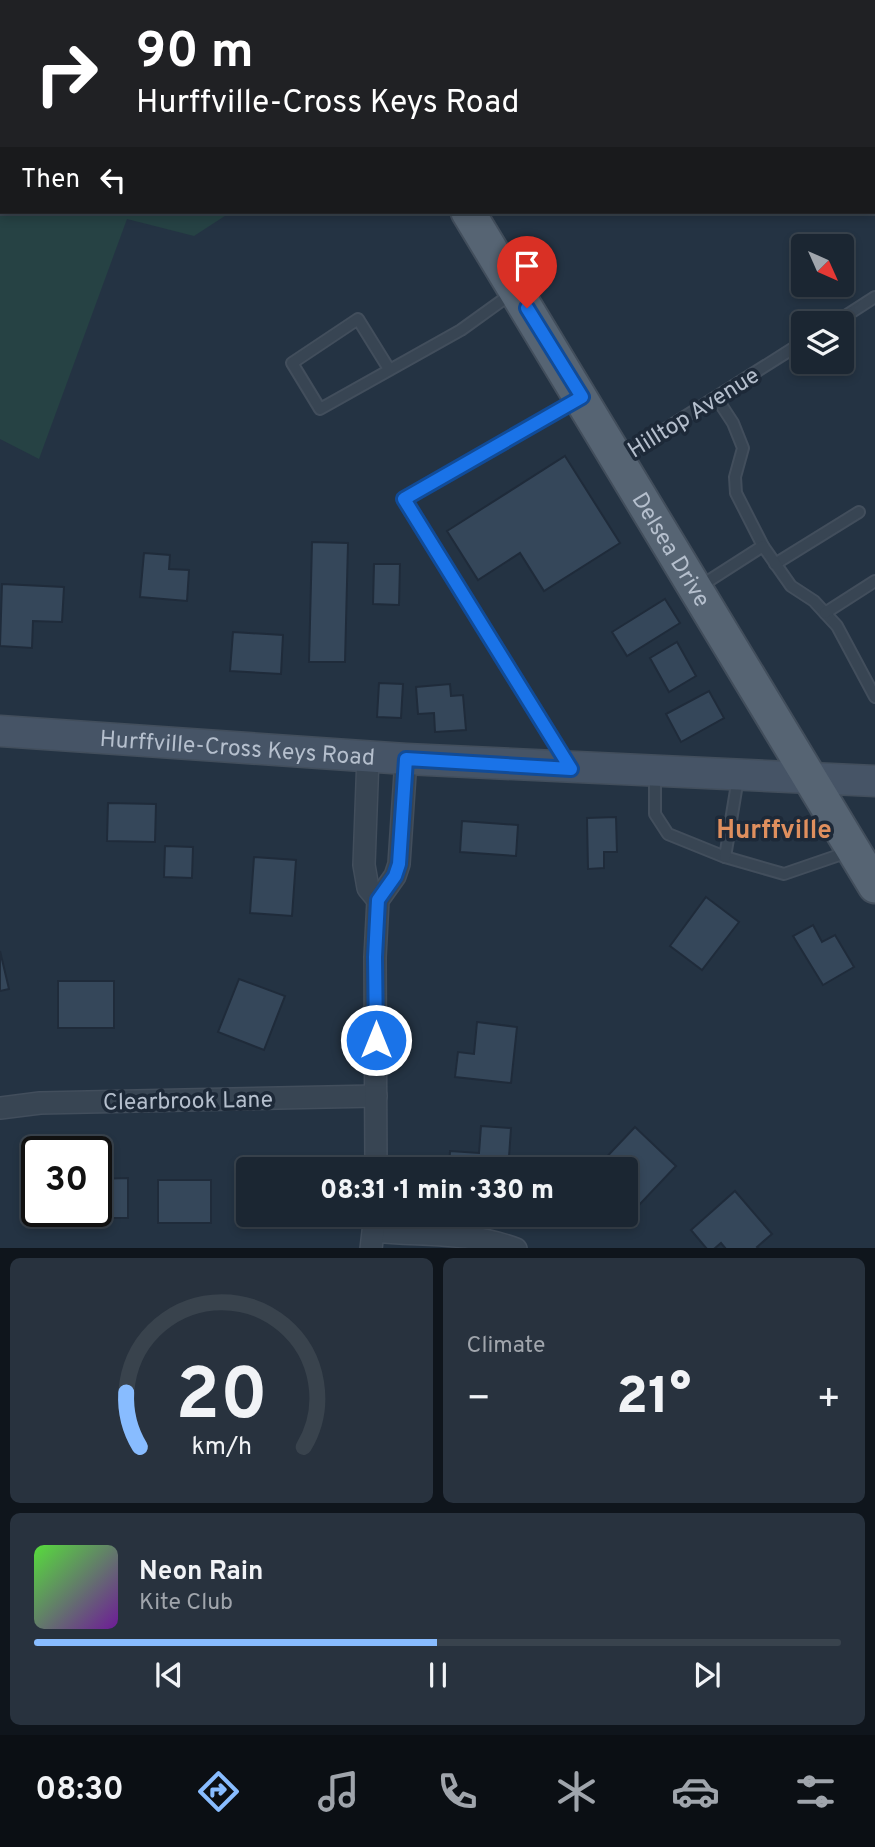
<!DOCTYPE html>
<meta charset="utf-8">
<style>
body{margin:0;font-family:Overpass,sans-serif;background:#28323e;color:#f1f3f6;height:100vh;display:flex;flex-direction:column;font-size:26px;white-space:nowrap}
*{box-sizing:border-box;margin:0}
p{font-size:23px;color:#a0a5ac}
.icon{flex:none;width:38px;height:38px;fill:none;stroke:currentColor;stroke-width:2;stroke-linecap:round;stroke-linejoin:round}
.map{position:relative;height:1248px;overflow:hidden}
.panel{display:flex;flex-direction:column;gap:10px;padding:10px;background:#0f151c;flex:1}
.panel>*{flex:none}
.top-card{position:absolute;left:0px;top:0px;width:875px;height:214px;box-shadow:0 4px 10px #0003,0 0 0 2px #39434d;background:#202124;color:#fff;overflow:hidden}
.needle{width:46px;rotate:135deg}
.controls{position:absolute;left:791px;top:234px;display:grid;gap:14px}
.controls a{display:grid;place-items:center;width:63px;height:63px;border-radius:7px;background:#1b2632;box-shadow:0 4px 10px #0003,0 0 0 2px #39434d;font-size:35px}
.speed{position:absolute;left:21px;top:1136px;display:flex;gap:14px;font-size:35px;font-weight:700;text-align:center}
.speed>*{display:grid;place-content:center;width:91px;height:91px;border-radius:50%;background:#1b2632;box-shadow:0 4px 10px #0003,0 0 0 2px #39434d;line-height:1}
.speed .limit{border:4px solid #111;border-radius:10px;background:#fff;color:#111}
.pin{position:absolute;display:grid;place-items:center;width:60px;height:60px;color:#fff;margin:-72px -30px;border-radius:50% 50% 50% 0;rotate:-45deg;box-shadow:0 0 7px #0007}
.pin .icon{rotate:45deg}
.me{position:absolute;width:77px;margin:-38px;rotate:0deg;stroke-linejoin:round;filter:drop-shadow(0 0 5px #0008)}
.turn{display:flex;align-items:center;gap:24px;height:147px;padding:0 21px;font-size:32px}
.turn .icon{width:91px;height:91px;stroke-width:2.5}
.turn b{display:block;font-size:49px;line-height:60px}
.then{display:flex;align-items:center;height:66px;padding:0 21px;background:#0003;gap:14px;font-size:26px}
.big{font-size:52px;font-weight:800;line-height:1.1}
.panel .card{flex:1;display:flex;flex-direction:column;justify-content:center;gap:10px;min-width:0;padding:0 24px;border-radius:10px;background:#28323e}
.panel .dial{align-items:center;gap:0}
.dial svg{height:182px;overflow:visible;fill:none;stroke:#39434d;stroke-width:7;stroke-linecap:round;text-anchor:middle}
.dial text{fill:#f1f3f6;stroke:none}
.song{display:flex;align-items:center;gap:21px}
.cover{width:84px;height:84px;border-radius:10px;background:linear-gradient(135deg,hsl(110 70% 55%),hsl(280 70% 35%))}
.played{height:7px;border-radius:4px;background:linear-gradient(90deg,#88bcff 50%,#39434d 50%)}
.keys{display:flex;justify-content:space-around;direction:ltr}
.heat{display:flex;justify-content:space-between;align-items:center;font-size:38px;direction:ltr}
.panel .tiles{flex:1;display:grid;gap:10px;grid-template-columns:1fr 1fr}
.card:last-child{grid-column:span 2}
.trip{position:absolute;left:236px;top:1157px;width:402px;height:70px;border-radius:7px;background:#1b2632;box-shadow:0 4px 10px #0003,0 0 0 2px #39434d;font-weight:800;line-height:70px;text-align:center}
.tab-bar{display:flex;height:112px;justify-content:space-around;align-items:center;background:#0b0f14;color:#a0a5ac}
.tab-bar .icon{width:49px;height:49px}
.tab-bar .active{color:#88bcff}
.tab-bar b{font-size:32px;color:#f1f3f6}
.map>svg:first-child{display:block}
</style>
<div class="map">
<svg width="875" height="1249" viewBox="0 0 875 1249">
<rect width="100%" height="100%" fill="#243343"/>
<path fill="#264244" d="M0 0H162L2 2V212H231L194 236 127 219 39 459 0 439Z"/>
<g fill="#35475a" stroke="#1f2b3a" stroke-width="2">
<path d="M565 456 620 543 544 591 520 553 478 580 447 531Z"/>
<path d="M312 542 348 543 345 662H309Z"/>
<path d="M144 553 170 555 169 569 189 570 187 601 140 597Z"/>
<path d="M374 564H400L399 605 373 604Z"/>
<path d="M2 584 64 587 62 622 33 621 32 648 0 646Z"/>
<path d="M665 599 680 623 627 656 612 632Z"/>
<path d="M233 632 283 635 281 674 230 671Z"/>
<path d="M677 642 696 676 669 692 650 658Z"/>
<path d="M379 683 403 684 401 718 377 717Z"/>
<path d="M450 684 451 696 463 695 466 730 435 732 434 713 418 714 416 687Z"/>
<path d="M709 691 724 718 681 742 666 714Z"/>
<path d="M108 803 156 804 155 842 107 841Z"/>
<path d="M616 817 617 852H604V868L588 869 587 818Z"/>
<path d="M462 821 518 825 516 856 460 852Z"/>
<path d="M165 846 193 847 192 878 164 877Z"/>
<path d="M254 857 296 860 292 916 250 913Z"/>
<path d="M706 897 739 922 702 970 670 946Z"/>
<path d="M813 925 822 942 835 935 854 967 823 985 793 936Z"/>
<path d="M0 951 9 989 0 991Z"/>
<path d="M239 979 285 996 264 1050 218 1032Z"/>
<rect x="58" y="981" width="56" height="47"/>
<path d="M477 1022 517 1027 511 1083 455 1077 458 1052 474 1054Z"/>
<path d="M481 1126 511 1128 509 1157 526 1158 525 1169H449L450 1151 479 1153Z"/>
<path d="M635 1127 676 1166 621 1224 611 1214H626V1169H603L599 1165Z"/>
<path d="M128 1178V1218H71V1211H96V1179Z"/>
<rect x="158" y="1180" width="53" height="43"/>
<path d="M735 1191 772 1234 757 1247 759 1249H726L721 1243 714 1249H707L691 1230Z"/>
<rect x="271" y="1214" width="41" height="8"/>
</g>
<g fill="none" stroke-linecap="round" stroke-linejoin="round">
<defs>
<g id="lane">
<path d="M701 2 704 0"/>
<path d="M833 324 875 297"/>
<path d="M389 369 358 319 292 363 320 409 461 330 511 294"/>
<path d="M716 397 733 423 743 448 735 477 736 493 763 546"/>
<path d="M621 457 803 342"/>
<path d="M775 564 859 512"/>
<path d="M699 587 763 546 791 586 814 601 837 626 875 697"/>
<path d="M825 613 875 581"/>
<path d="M567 763 404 499 577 400"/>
<path d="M655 772V814L668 834 725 857 784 874 851 851"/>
<path d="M725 857 738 778"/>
</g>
<g id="street">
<path d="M368 757 364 865 368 888 378 900"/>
<path d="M0 1108 40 1103 376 1096"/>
<path d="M376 1169 375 957 378 900 395 876 399 864 406 759"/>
<path d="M374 1231C422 1236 469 1231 516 1249"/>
<path d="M371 1249 375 1214"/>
</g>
<g id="secondary">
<path id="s1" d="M0 731 406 759 875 781"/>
</g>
<g id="primary">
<path d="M336 0 337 2"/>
<path id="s2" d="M468 212 875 886"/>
</g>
</defs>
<use href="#lane" stroke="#424e5c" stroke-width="14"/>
<use href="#street" stroke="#424e5c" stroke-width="24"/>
<use href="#secondary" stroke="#424e5c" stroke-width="33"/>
<use href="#primary" stroke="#424e5c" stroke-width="37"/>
<use href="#lane" stroke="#384553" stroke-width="10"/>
<use href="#street" stroke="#384553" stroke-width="21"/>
<use href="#secondary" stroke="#465466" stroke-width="30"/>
<use href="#primary" stroke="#566473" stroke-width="33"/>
</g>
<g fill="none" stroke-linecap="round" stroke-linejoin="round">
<defs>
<path id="route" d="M376 1040 375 957 378 900 395 876 399 864 406 759 571 769 404 499 582 397 527 308"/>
</defs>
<use href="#route" stroke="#114b97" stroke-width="18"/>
<use href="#route" stroke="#1a73e8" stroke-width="12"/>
</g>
<g text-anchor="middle" stroke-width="7" stroke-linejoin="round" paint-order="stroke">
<g font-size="23" fill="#b5bfcd" stroke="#1d2938">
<text transform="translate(693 412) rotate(-32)" y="8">Hilltop Avenue</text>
<text dy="8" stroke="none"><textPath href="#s2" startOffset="394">Delsea Drive</textPath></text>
<text dy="8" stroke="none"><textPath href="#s1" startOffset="238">Hurffville-Cross Keys Road</textPath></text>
<text transform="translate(188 1100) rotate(-1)" y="8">Clearbrook Lane</text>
</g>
<g font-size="26" font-weight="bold" fill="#df8f5e" stroke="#1d2938">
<text x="774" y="838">Hurffville</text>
</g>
</g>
</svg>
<div class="controls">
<a><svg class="needle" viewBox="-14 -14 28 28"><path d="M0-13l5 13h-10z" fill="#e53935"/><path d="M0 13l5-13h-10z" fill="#a0a5ac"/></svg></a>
<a><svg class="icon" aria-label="layers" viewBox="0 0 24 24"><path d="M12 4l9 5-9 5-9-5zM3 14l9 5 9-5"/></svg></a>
</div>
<div class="speed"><div class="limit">30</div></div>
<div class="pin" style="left:527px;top:308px;background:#d93025"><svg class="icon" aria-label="arrive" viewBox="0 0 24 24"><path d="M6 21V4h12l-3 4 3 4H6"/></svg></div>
<svg class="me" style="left:376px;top:1040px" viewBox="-20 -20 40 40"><circle r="17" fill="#1a73e8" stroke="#fff" stroke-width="3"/><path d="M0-11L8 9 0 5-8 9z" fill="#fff"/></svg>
<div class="trip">08:31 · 1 min · 330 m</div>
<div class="top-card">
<div class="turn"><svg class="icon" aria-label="right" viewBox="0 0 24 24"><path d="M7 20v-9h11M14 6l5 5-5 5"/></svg><div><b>90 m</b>Hurffville-Cross Keys Road</div></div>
<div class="then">Then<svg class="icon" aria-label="left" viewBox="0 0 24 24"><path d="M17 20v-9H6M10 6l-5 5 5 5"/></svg></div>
</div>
</div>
<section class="panel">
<div class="tiles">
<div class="card dial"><svg viewBox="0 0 100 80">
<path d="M14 69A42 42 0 1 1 86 69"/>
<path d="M14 69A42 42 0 0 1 8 45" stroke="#88bcff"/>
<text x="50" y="56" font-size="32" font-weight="700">20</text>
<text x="50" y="72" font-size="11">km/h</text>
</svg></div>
<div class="card"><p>Climate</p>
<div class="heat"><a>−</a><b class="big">21°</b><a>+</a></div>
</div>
<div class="card">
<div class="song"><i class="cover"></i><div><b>Neon Rain</b><p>Kite Club</p></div></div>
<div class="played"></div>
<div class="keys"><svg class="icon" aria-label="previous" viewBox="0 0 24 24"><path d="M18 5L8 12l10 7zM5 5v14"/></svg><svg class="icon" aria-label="pause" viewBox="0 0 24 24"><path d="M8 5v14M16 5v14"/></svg><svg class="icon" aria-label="next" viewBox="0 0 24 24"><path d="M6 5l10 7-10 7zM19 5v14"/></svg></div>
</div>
</div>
</section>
<nav class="tab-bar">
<b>08:30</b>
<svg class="icon active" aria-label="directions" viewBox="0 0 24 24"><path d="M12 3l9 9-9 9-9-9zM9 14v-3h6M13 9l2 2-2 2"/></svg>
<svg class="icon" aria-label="music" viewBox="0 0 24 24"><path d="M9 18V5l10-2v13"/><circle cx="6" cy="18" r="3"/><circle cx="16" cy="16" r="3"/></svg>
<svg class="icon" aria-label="phone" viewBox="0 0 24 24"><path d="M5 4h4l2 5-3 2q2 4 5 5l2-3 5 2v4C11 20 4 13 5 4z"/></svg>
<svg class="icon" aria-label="climate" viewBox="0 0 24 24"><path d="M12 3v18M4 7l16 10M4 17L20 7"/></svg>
<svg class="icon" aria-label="car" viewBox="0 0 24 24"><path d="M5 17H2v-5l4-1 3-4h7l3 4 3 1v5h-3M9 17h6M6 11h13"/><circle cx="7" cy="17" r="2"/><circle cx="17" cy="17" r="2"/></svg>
<svg class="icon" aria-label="filters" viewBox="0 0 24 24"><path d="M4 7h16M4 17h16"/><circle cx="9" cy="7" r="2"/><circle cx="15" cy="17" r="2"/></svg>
</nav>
